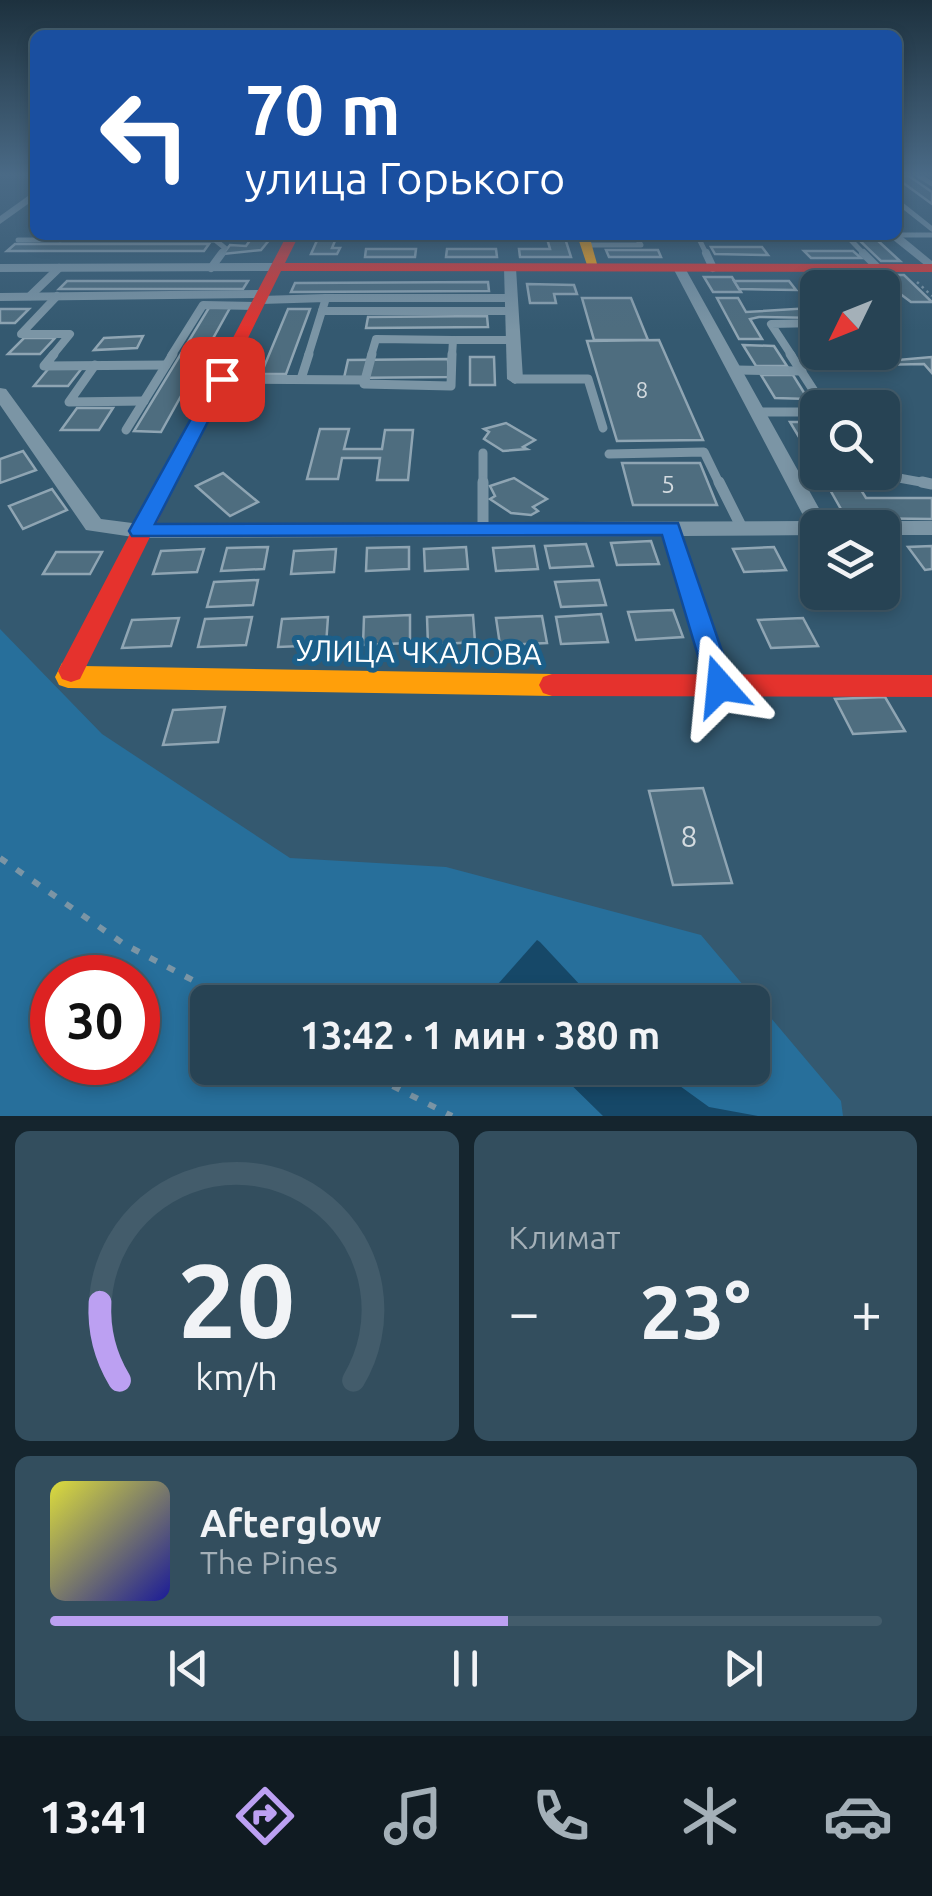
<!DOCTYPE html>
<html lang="ru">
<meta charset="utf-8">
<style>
body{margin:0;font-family:Ubuntu,sans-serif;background:#334e5e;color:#f1f3f6;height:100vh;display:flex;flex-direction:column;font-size:38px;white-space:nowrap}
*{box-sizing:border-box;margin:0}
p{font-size:32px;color:#a4b0b8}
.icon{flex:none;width:55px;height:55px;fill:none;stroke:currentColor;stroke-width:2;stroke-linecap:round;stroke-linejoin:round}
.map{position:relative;height:1116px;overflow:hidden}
.side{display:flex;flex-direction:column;gap:15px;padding:15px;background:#15252e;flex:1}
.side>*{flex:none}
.top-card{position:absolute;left:30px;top:30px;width:872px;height:210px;border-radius:15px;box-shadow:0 5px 15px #0003,0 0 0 2px #435c6b;background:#1a4fa0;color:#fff;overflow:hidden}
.needle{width:65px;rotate:227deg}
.fabs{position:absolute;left:800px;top:270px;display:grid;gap:20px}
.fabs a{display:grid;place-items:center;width:100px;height:100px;border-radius:15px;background:#274354;box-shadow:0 5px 15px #0003,0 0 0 2px #435c6b;font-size:50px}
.speed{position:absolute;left:30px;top:955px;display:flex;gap:20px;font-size:50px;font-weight:700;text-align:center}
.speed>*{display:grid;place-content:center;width:130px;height:130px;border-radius:50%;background:#274354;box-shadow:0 5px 15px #0003,0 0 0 2px #435c6b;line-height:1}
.speed .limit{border:15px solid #d22;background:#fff;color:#111}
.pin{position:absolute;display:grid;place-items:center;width:85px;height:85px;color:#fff;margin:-42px;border-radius:20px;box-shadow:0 5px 15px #0006}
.me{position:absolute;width:110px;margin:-55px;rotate:342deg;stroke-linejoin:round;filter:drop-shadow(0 0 8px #0008)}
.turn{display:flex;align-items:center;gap:35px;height:210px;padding:0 50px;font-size:45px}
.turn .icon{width:130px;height:130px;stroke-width:2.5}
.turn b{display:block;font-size:70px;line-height:85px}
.big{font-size:75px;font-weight:600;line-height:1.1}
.side .tile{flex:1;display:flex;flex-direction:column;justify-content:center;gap:15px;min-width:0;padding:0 35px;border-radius:15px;background:#334e5e}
.side .dial{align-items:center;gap:0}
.dial svg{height:260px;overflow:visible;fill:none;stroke:#435c6b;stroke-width:7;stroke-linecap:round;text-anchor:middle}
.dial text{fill:#f1f3f6;stroke:none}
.song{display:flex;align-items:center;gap:30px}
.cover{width:120px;height:120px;border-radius:15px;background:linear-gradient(135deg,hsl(60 70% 55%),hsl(240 70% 35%))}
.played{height:10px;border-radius:5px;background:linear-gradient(90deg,#bca0f2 55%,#435c6b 55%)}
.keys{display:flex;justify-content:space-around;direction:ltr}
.heat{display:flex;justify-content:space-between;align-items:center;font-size:55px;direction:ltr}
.side .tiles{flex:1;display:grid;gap:15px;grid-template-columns:1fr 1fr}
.tile:last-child{grid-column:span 2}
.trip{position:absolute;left:190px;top:985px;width:580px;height:100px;border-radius:15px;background:#274354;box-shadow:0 5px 15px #0003,0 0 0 2px #435c6b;font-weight:600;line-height:100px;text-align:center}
.tab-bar{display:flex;height:160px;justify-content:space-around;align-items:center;background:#101b22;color:#a4b0b8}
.tab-bar .icon{width:70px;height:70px}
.tab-bar .on{color:#bca0f2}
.tab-bar b{font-size:45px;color:#f1f3f6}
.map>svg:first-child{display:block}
</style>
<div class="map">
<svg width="932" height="1116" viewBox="0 0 932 1116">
<rect width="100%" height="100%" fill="#345970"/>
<path fill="#276f9b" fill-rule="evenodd" d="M0 629 102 734 290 858 446 867 701 935 841 1101 843 1116H0ZM52 978H138V1062H52ZM208 1002H752V1068H208Z"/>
<g fill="#164868">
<path d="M537 940 540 942 596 1002H490V993Z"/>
<path d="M554 1068H655L709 1107 758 1116H603Z"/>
</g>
<g fill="#4e6d7f" stroke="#8fa5b3" stroke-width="2.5">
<path d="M898 174H906L932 192V204L898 179Z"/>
<path d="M546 235H564L571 257H520L519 249H550Z"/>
<path d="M319 236H337L332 248H340L337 254H311Z"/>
<path d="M857 238H875L900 261H881Z"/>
<path d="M251 239H270L261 250 223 254 230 245 246 246Z"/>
<path d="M15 244H209L204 251H7Z"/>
<path d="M711 247H762L768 255 715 254Z"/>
<path d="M366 249H416L415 257H365Z"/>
<path d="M447 249H496L497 257H446Z"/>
<path d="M606 250H658L661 257H609Z"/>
<path d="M804 251H853L861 258H811Z"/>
<path d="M875 275H904L932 302H911Z"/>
<path d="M704 277H732L741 292H713Z"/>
<path d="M808 278H841L849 286H815Z"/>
<path d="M67 281H248L243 289H59Z"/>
<path d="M734 281H789L796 290 739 289Z"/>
<path d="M488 282 489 291 291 292 295 283Z"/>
<path d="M527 284 574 285 577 294H554L556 303H530Z"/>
<path d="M582 298H631L648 340H594Z"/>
<path d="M717 298H738L746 312 811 308 818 318 759 317 750 319 762 339H739Z"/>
<path d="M210 306H231L161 432 134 431Z"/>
<path d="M0 309H29L15 323H0Z"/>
<path d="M288 309H310L286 374H261Z"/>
<path d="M487 316 488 327 366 328 368 317Z"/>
<path d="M143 336 137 348 94 350 104 338Z"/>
<path d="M24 338H55L40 354H8Z"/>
<path d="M659 340 703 440 617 441 587 341Z"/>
<path d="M743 345 774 346 787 366H756Z"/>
<path d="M890 351 898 360 932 357V373L924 364 874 365 864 352Z"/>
<path d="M470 357H494L495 385H470Z"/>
<path d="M448 359 449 377 344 378 348 360Z"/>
<path d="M49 368H82L68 386H34Z"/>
<path d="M761 375H793L808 399 775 398Z"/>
<path d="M77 408H113L99 430H61Z"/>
<path d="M790 422H818V469Z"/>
<path d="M506 423 535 440 523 447 527 449 503 451 484 439 489 432 484 429Z"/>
<path d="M320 429H349L344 449H382L385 430H413L408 480H377L380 458H342L338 479H307Z"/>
<path d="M23 451 36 470 0 483V459Z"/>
<path d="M622 463H700L717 505H633Z"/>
<path d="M820 472H850L866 498H932V519L846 518Z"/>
<path d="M223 473 258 502 230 516 196 486Z"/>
<path d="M514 478 547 499 533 507 538 511 531 515 511 513 490 499 495 496 490 486Z"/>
<path d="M52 489 67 510 23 529 9 506Z"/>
<path d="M651 541 659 564 617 565 611 543Z"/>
<path d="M586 544 593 566 550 568 545 546Z"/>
<path d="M534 546 538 569 496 571 493 548Z"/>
<path d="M932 546V569L925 570 908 547Z"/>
<path d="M268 547 264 569 221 571 227 548Z"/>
<path d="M409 547V569L366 571 367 548Z"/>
<path d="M466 547 468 569 425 571 424 549Z"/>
<path d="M774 547 786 570 744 572 733 549Z"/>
<path d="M204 549 197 572 153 574 161 551Z"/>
<path d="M336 549 334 572 291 574 294 551Z"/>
<path d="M56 552H102L90 574H43Z"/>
<path d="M258 580 253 605 207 607 214 582Z"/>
<path d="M599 580 606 605 561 607 555 582Z"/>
<path d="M673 610 683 637 636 640 628 612Z"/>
<path d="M601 614 608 642 561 644 556 617Z"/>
<path d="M410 615V643L363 645 364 617Z"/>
<path d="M473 615 475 642 428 645 427 617Z"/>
<path d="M542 616 547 643 500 645 496 618Z"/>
<path d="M252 617 246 645 198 647 205 619Z"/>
<path d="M328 617 326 645 278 647 282 619Z"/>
<path d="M179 618 171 646 122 648 132 620Z"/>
<path d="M803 618 818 646 771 648 758 620Z"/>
<path d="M885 697 905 731 853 734 835 699Z"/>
<path d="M225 707 218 742 163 745 173 710Z"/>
<path d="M703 788 732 883 673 885 649 791Z"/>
</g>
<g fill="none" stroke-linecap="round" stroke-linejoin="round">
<path stroke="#7b95a5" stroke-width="2.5" stroke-dasharray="2.5 4" stroke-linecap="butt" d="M917 282 932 296"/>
<g stroke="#7b95a5" stroke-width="6" stroke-dasharray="8 12" stroke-linecap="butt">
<path d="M0 858 124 944 234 1002"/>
<path d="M357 1068 452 1116"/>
</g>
<g stroke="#7b95a5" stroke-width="5">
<path d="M916 174 932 184"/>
<path d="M898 202 932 229"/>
<path d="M65 235 60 240H215L225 248 220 255"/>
<path d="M697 235 707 255"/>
<path d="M846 235 865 255"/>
<path d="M898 235H932"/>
<path d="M18 240H60"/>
<path d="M586 245H641L635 235"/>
</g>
<g stroke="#7b95a5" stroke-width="8">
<path d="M706 253 713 268"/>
<path d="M863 253 878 268"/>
<path d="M211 268 222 253"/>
<path d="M30 296 59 268"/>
<path d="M0 297 264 294"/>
<path d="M326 298H511"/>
<path d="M261 300 326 298 308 356"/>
<path d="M322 311H512"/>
<path d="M453 340H513"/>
<path d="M52 356 70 334H21L57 296"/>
<path d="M171 356 203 305 258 306"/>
<path d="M371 356 376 339 453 340"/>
<path d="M452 356 453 340"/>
<path d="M792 356 771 324 818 323"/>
</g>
<g stroke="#7b95a5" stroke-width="9">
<path d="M54 354 44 366 166 365"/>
<path d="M372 354 364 384 451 386 452 354"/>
<path d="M790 354 825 408"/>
<path d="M95 365 69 402 144 401"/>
<path d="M737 370 802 371"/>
<path d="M222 379 365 380"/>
<path d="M301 379 309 354"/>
<path d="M515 379H588L603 428"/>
<path d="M759 412H818"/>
<path d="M126 430 173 354"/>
<path d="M483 453V485"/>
<path d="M609 454 704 452 720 485"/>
<path d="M866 472 932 484"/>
</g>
<g stroke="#7b95a5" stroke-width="11">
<path d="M483 482V528"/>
<path d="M719 482 742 528"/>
<path d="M922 482 932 484"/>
</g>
<g fill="#7b95a5" fill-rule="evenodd">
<path d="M35 191V199L0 224V216Z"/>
<path d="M898 233 932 261V271L887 235Z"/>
<path d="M0 264 277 263 283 267 277 271 0 272Z"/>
<path d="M510 264 516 268 523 379 515 384 507 379 504 268Z"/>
<path d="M679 264 685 268 830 528H818V535L683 536 733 687 729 695 720 698 711 695 707 687 662 536 140 538 86 530 0 405V388L6 389 101 519 140 524 806 521 673 268Z"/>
<path d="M882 521H932V535H882V528H872Z"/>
</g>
<g fill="#ff9f0a" fill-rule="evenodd">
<path d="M577 235H589L599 271 588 268Z"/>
<path d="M71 660 82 666 552 674 561 677 565 685 561 693 552 696 68 688 59 685 55 677 62 663Z"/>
</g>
<g fill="#e5322d" fill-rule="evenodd">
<path d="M287 235H299L285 263 932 264V272L281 271 80 679 71 682 62 679 58 671Z"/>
<path d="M552 674 932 675V697L552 696 543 693 539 685 543 677Z"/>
</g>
</g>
<linearGradient id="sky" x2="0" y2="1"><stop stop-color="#1d313e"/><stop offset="0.53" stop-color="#4a6a86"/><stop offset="1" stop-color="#4a6a86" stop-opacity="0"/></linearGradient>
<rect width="932" height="330" fill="url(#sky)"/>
<path fill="#1a73e8" stroke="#114b97" stroke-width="2.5" d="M222 374 230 379 155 524 678 523 734 686 730 694H711L707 686 662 535 132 536 129 531 213 379Z"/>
<g text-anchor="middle" stroke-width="10" stroke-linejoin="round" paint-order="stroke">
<g font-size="22" fill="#d3dadf">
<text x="642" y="398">8</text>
</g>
<g font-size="25" fill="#d3dadf">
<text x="668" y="493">5</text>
</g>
<g font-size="30" fill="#fff" stroke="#1c5f89">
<text transform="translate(419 653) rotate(1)" y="10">УЛИЦА ЧКАЛОВА</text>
</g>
<g font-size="30" fill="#d3dadf">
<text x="689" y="847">8</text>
</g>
</g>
</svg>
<div class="fabs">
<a><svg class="needle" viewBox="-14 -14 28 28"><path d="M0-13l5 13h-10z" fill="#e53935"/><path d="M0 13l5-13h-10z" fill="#a4b0b8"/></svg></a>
<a><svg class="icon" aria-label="search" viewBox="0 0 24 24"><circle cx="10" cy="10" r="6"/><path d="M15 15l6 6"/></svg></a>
<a><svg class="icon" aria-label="layers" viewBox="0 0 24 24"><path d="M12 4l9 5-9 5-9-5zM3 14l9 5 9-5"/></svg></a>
</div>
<div class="speed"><div class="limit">30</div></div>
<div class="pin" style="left:222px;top:379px;background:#d93025"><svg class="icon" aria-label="arrive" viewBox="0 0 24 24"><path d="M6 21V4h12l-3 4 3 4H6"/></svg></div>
<svg class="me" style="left:720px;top:686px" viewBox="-20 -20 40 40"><path d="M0-17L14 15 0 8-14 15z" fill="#1a73e8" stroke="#fff" stroke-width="4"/></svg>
<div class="trip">13:42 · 1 мин · 380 m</div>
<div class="top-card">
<div class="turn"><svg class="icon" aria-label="left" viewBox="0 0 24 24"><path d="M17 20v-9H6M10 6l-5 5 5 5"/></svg><div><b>70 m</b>улица Горького</div></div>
</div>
</div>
<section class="side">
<div class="tiles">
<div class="tile dial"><svg viewBox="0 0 100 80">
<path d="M14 69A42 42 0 1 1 86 69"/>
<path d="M14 69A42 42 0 0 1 8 45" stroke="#bca0f2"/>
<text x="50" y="56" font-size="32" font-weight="700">20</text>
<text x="50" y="72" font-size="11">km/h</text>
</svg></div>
<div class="tile"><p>Климат</p>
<div class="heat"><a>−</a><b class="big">23°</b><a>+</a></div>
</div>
<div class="tile">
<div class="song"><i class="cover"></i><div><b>Afterglow</b><p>The Pines</p></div></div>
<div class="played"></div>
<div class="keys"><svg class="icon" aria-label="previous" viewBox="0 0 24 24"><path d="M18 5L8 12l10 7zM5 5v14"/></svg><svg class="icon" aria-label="pause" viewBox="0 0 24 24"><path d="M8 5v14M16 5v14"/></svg><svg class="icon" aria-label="next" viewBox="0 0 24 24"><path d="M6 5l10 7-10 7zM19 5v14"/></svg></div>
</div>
</div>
</section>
<nav class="tab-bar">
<b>13:41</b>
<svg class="icon on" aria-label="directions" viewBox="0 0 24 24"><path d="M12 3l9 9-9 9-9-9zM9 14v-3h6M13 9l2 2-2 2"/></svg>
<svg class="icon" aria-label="music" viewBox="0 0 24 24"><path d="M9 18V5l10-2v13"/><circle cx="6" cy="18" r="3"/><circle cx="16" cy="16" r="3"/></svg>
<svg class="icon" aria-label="phone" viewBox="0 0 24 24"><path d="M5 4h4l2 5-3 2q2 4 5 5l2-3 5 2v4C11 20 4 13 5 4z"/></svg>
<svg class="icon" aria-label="climate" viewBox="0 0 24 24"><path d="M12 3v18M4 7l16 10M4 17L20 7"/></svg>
<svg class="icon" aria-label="car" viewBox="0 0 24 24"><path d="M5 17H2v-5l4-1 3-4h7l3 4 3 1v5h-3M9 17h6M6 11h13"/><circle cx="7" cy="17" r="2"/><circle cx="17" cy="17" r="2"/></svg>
</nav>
